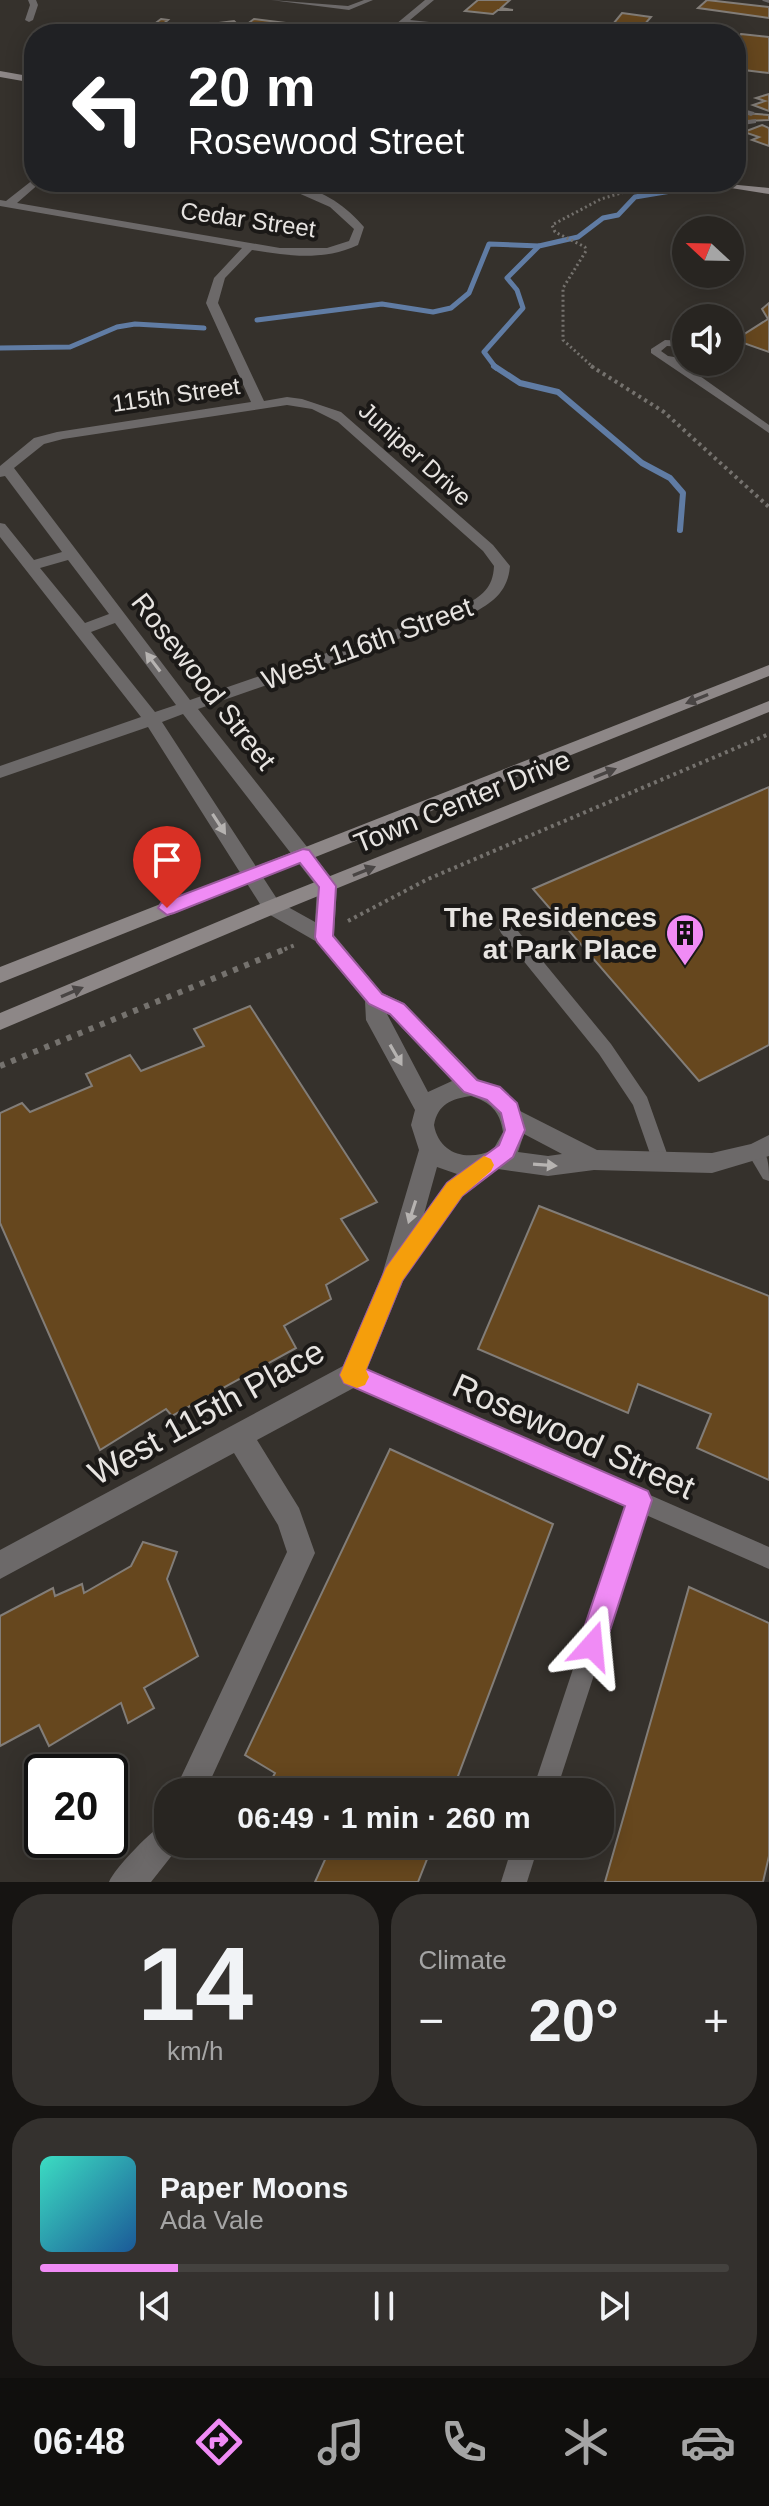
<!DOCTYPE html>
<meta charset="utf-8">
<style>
body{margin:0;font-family:Helvetica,sans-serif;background:#34312e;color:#f1f3f6;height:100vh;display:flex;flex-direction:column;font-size:30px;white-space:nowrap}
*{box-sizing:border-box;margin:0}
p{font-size:26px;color:#a5a5a5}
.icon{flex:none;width:44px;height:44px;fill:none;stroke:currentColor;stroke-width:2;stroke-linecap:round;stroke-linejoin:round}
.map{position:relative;height:1882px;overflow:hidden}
.details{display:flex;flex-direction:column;gap:12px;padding:12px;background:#161412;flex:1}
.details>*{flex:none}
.guide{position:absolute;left:24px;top:24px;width:722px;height:168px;border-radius:32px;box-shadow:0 4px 20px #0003,0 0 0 2px #44423f;background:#202124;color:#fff;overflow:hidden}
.needle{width:52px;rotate:292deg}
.tools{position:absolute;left:672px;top:216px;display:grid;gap:16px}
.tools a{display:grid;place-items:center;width:72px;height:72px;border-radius:50%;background:#282521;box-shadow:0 4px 20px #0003,0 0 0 2px #44423f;font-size:40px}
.speed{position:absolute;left:24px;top:1754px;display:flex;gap:16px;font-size:40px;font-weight:700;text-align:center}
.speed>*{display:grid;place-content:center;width:104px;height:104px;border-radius:50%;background:#282521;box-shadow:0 4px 20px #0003,0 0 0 2px #44423f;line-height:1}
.speed .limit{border:4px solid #111;border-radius:12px;background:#fff;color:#111}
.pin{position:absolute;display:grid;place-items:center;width:68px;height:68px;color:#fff;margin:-82px -34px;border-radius:50% 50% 50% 0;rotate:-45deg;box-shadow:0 0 8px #0007}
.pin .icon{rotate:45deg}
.me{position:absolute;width:88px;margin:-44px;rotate:18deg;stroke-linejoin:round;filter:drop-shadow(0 0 6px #0008)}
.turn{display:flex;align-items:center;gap:28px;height:168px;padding:0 32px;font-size:36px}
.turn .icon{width:104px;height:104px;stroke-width:2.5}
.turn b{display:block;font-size:56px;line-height:68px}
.big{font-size:60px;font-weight:700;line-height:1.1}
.details .widget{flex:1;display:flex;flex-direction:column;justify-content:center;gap:12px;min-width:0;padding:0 28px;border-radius:32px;background:#34312e}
.details .dial{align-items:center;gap:0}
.dial b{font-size:104px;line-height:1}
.song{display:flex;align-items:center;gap:24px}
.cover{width:96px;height:96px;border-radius:12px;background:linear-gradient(135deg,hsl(170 70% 55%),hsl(210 70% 35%))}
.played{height:8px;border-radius:4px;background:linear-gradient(90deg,#f08bf5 20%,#44423f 20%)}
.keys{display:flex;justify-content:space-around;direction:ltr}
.heat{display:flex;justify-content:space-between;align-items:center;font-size:44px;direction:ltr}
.details .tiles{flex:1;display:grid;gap:12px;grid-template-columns:1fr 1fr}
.widget:last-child{grid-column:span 2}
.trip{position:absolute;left:154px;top:1778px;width:460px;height:80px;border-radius:32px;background:#282521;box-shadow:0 4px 20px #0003,0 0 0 2px #44423f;font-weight:700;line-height:80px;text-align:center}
.tab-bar{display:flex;height:128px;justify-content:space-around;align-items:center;background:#100f0d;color:#a5a5a5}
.tab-bar .icon{width:56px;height:56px}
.tab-bar .selected{color:#f08bf5}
.tab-bar b{font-size:36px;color:#f1f3f6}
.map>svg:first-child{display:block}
</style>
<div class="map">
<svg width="769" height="1882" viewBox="0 0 769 1882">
<rect width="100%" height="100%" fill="#35312c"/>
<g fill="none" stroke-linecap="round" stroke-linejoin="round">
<g stroke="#607ca4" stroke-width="5">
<path d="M257 320 382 304 433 312 451 308 469 293 489 244 539 246"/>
<path d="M0 348 70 347 117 327 135 324 204 328"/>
<path d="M496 368 484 352 523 308 517 290 507 278 539 246 578 237 603 218 618 215 635 197 683 189"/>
</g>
<path stroke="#607ca4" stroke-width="6" d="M494 366 520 383 558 392 642 463 670 478 683 493 680 530"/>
</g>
<g fill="#66471e" stroke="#827d78" stroke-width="2">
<path d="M478 0H510L501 8 513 10H498L493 14 465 11Z"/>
<path d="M707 0 769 7V18L698 8Z"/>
<path d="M622 13 651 17 638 32 609 29Z"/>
<path d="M161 19 168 20 163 24 187 27 234 21 238 25H246L254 19 294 24 268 34H141Z"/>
<path d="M741 34 769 37V73L736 69V42Z"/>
<path d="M769 94V111L753 105 765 101 756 98Z"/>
<path d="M743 113 769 115V120L745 121Z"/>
<path d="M762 125 769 128V146L752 140 759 137 744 132Z"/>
<path d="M769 303V352L735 340 768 319 762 309Z"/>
<path d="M769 787V1045L699 1081 533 889Z"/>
<path d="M250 1006 377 1202 341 1219 368 1260 326 1285 331 1299 284 1326 296 1348 172 1416 166 1409 100 1450 0 1223V1113L22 1103 30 1112 92 1086 86 1074 130 1055 141 1071 204 1046 194 1029Z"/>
<path d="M539 1206 769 1296V1480L697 1448 711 1414 638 1384 628 1413 478 1349Z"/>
<path d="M390 1449 553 1524 452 1792H265L275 1773 245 1755Z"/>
<path d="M143 1542 177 1552 167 1579 198 1656 144 1688 154 1708 128 1723 121 1703 49 1746 39 1725 0 1746V1616L53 1588 55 1596 82 1584 84 1593 131 1566Z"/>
<path d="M689 1587 769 1623V1856L763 1882H605Z"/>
<path d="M332 1844H433L418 1882H315Z"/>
</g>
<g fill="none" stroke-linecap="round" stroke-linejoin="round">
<path stroke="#75726e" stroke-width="3" stroke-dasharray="2 3" stroke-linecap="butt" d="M594 368 563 340V288L586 251 585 247 555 232 552 225 601 199 655 183"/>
<g stroke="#75726e" stroke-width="4" stroke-dasharray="3 4" stroke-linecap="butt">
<path d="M591 366 664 412 769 507"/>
<path d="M348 921 428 879 769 734"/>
<path d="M278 952 295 945"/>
</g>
<path stroke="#75726e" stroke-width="6" stroke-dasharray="5 7" stroke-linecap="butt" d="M0 1066 283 950"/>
<g fill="#6c6969" fill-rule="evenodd">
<path d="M271 0 348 6 364 0H373L349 10Z"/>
<path d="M762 0H769V3L763 1Z"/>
<path d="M318 27 376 32 379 34H330L332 32 306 34Z"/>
<path d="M736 107 754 112 755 114 751 116 736 111Z"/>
<path d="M756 119V123L736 126V122Z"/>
<path d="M665 340 686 341V347L667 346 661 351 668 356 686 359 687 362 683 364 769 425V433L651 353V349Z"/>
<path d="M507 923 513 925 611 1044 647 1097 670 1162 667 1168 661 1170 655 1168 633 1105 599 1054 501 933 499 929Z"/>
<path d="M756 1144C769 1150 769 1167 769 1181L763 1179 747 1152 750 1146Z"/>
<path d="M352 1365 769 1547V1569L646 1515 556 1792H532L627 1507 345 1382 342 1375 345 1368Z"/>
<path d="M513 1844H539L527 1882H501Z"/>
</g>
<g fill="#6c6969" fill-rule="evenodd">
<path d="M28 0H36L38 5 33 20 29 22 25 20 30 5Z"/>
<path d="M425 0H434L410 20 542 34 404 25 393 34H384Z"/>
<path d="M34 179V182H41L17 203 280 248H327L349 241 354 229 330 207 296 192V188C321 187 348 208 364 227L358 245C324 261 288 256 252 250L225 278 218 303 264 401 287 397 302 399 341 412 493 545 510 566C508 590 495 601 475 612L198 709 334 881 337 886 334 935 382 993 404 1003 479 1080 499 1087 512 1098 520 1111 597 1150 712 1153 751 1144 769 1135V1156L712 1173 594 1170 548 1176 498 1169 463 1196 406 1274 361 1384 257 1440 299 1508 315 1553 205 1792H174L287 1552 278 1525 234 1453 0 1579V1550L343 1366 382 1275 419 1150 411 1125 415 1110 366 1020 365 1001 317 942 265 912 148 727 0 778V766L141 717 0 537V523L5 524 34 560 62 552 5 476 0 477V466L34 438 57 432 251 402 206 303 214 278 242 248 0 206V200L6 201ZM287 405 312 409 338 422 483 551 494 566C493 588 482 596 463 606L190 700 14 468 44 444 63 439ZM68 560 109 614 85 623 40 568ZM115 623 176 705 155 712 91 632ZM183 714 317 887 315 922 279 902 162 722ZM387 1014 390 1015 452 1081 428 1092ZM471 1096C490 1102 500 1111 503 1132L493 1150C467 1162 439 1154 434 1125 438 1104 451 1099 471 1096ZM524 1134 562 1154 548 1156 518 1152ZM437 1167 457 1174 447 1182 424 1214Z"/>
<path d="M168 1821V1844H181L151 1882H109C114 1869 154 1827 168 1821Z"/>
</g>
<g fill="#8d8787" fill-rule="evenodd">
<path d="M0 71 34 77V83L0 77Z"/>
<path d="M707 182 769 188V194L712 185Z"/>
<path d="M769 665V676L0 983V967Z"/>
<path d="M769 701V712L279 912 0 1030V1013L265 902Z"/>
</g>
</g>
<defs><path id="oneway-solid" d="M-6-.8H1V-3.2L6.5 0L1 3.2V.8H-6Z" transform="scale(2)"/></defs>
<g fill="#b6b3b1">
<use href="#oneway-solid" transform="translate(153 662) rotate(-127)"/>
<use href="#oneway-solid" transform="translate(219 824) rotate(57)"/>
<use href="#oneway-solid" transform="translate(396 1055) rotate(60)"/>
<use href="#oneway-solid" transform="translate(545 1165) rotate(4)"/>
<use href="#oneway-solid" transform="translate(412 1212) rotate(108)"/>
</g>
<g fill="#494544">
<use href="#oneway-solid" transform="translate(697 699) rotate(158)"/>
<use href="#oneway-solid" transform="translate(605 773) rotate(-22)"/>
<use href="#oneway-solid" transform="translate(364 871) rotate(-22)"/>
<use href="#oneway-solid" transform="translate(72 992) rotate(-23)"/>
</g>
<path fill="#f08bf5" stroke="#9c5a9f" stroke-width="2" d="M303 849 309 850 336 886 333 936 382 994 404 1004 477 1080 500 1087 517 1103 525 1130 513 1157 462 1196 402 1281 366 1369 648 1491 652 1500 605 1646 601 1656 592 1659 582 1656 578 1646 625 1506 344 1383 340 1375 386 1268 447 1183 499 1145 505 1130 501 1113 487 1100 464 1092 390 1014 369 1004 317 942 315 937 319 887 300 863 174 913 167 915 158 908 161 903Z"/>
<path fill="#f59e0b" d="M484 1156 491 1159 494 1165 491 1171 462 1196 402 1281 366 1370 369 1377 365 1385 357 1388 344 1383 340 1375 386 1268 447 1183Z"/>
<defs>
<symbol id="building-pin" viewBox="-11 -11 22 30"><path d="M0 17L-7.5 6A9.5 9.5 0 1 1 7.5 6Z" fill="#f08bf5" stroke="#1b1917"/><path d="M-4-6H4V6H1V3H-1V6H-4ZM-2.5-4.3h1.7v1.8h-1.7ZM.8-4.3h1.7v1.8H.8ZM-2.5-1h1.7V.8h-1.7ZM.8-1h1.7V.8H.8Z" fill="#111"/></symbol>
</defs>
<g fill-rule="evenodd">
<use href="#building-pin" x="663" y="911" width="44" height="60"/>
</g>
<g text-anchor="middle" stroke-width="8" stroke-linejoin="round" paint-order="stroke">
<g font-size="24" fill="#e7e4e1" stroke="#1b1917">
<text transform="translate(248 220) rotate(8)" y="8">Cedar Street</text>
<text transform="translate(176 395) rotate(-8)" y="8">115th Street</text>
<text transform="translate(415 454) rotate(42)" y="8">Juniper Drive</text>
</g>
<g font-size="28" fill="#e7e4e1" stroke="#1b1917">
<text transform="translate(367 643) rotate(-20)" y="10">West 116th Street</text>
<text transform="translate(204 681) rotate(52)" y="10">Rosewood Street</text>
<text transform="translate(462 801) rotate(-22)" y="10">Town Center Drive</text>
</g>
<g font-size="28" font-weight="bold" fill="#e7e4e1" stroke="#1b1917" text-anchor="end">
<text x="657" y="927">The Residences<tspan x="657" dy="32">at Park Place</tspan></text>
</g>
<g font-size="34" fill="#e7e4e1" stroke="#1b1917">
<text transform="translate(206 1412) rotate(-29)" y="12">West 115th Place</text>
<text transform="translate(574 1436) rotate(24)" y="12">Rosewood Street</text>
</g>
</g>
</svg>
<div class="tools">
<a><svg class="needle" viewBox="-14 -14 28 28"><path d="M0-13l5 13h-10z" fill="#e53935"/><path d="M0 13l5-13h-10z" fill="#a5a5a5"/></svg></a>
<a><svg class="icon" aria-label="sound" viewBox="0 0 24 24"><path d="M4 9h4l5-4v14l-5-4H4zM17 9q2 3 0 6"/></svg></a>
</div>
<div class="speed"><div class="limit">20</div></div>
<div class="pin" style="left:167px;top:908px;background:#d93025"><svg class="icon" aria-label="arrive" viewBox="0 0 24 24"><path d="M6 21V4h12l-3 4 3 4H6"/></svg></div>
<svg class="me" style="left:592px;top:1646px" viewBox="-20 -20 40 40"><path d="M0-17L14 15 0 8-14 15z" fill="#f08bf5" stroke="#fff" stroke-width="4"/></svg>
<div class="trip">06:49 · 1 min · 260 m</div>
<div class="guide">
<div class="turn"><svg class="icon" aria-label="left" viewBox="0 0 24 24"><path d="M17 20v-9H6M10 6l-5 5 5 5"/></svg><div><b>20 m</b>Rosewood Street</div></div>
</div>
</div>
<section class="details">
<div class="tiles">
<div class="widget dial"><b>14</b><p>km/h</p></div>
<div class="widget"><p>Climate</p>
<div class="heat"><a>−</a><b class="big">20°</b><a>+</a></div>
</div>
<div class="widget">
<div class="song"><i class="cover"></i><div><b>Paper Moons</b><p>Ada Vale</p></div></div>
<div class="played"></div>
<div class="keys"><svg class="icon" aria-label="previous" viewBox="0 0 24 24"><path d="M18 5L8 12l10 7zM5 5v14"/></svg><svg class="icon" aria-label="pause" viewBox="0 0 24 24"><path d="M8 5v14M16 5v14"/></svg><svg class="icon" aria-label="next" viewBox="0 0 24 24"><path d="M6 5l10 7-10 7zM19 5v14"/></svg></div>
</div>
</div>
</section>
<nav class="tab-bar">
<b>06:48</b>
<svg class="icon selected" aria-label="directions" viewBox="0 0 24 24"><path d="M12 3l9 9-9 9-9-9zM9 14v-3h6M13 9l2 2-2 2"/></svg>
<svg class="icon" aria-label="music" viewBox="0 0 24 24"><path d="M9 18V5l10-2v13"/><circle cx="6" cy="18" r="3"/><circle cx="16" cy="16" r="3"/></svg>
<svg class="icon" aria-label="phone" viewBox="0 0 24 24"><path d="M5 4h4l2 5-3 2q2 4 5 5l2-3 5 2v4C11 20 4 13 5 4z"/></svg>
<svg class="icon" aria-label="climate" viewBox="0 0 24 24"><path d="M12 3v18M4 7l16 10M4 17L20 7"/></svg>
<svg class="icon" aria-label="car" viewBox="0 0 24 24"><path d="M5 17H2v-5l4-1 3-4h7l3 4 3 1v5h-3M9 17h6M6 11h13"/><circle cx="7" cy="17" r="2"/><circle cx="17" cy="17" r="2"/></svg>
</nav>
